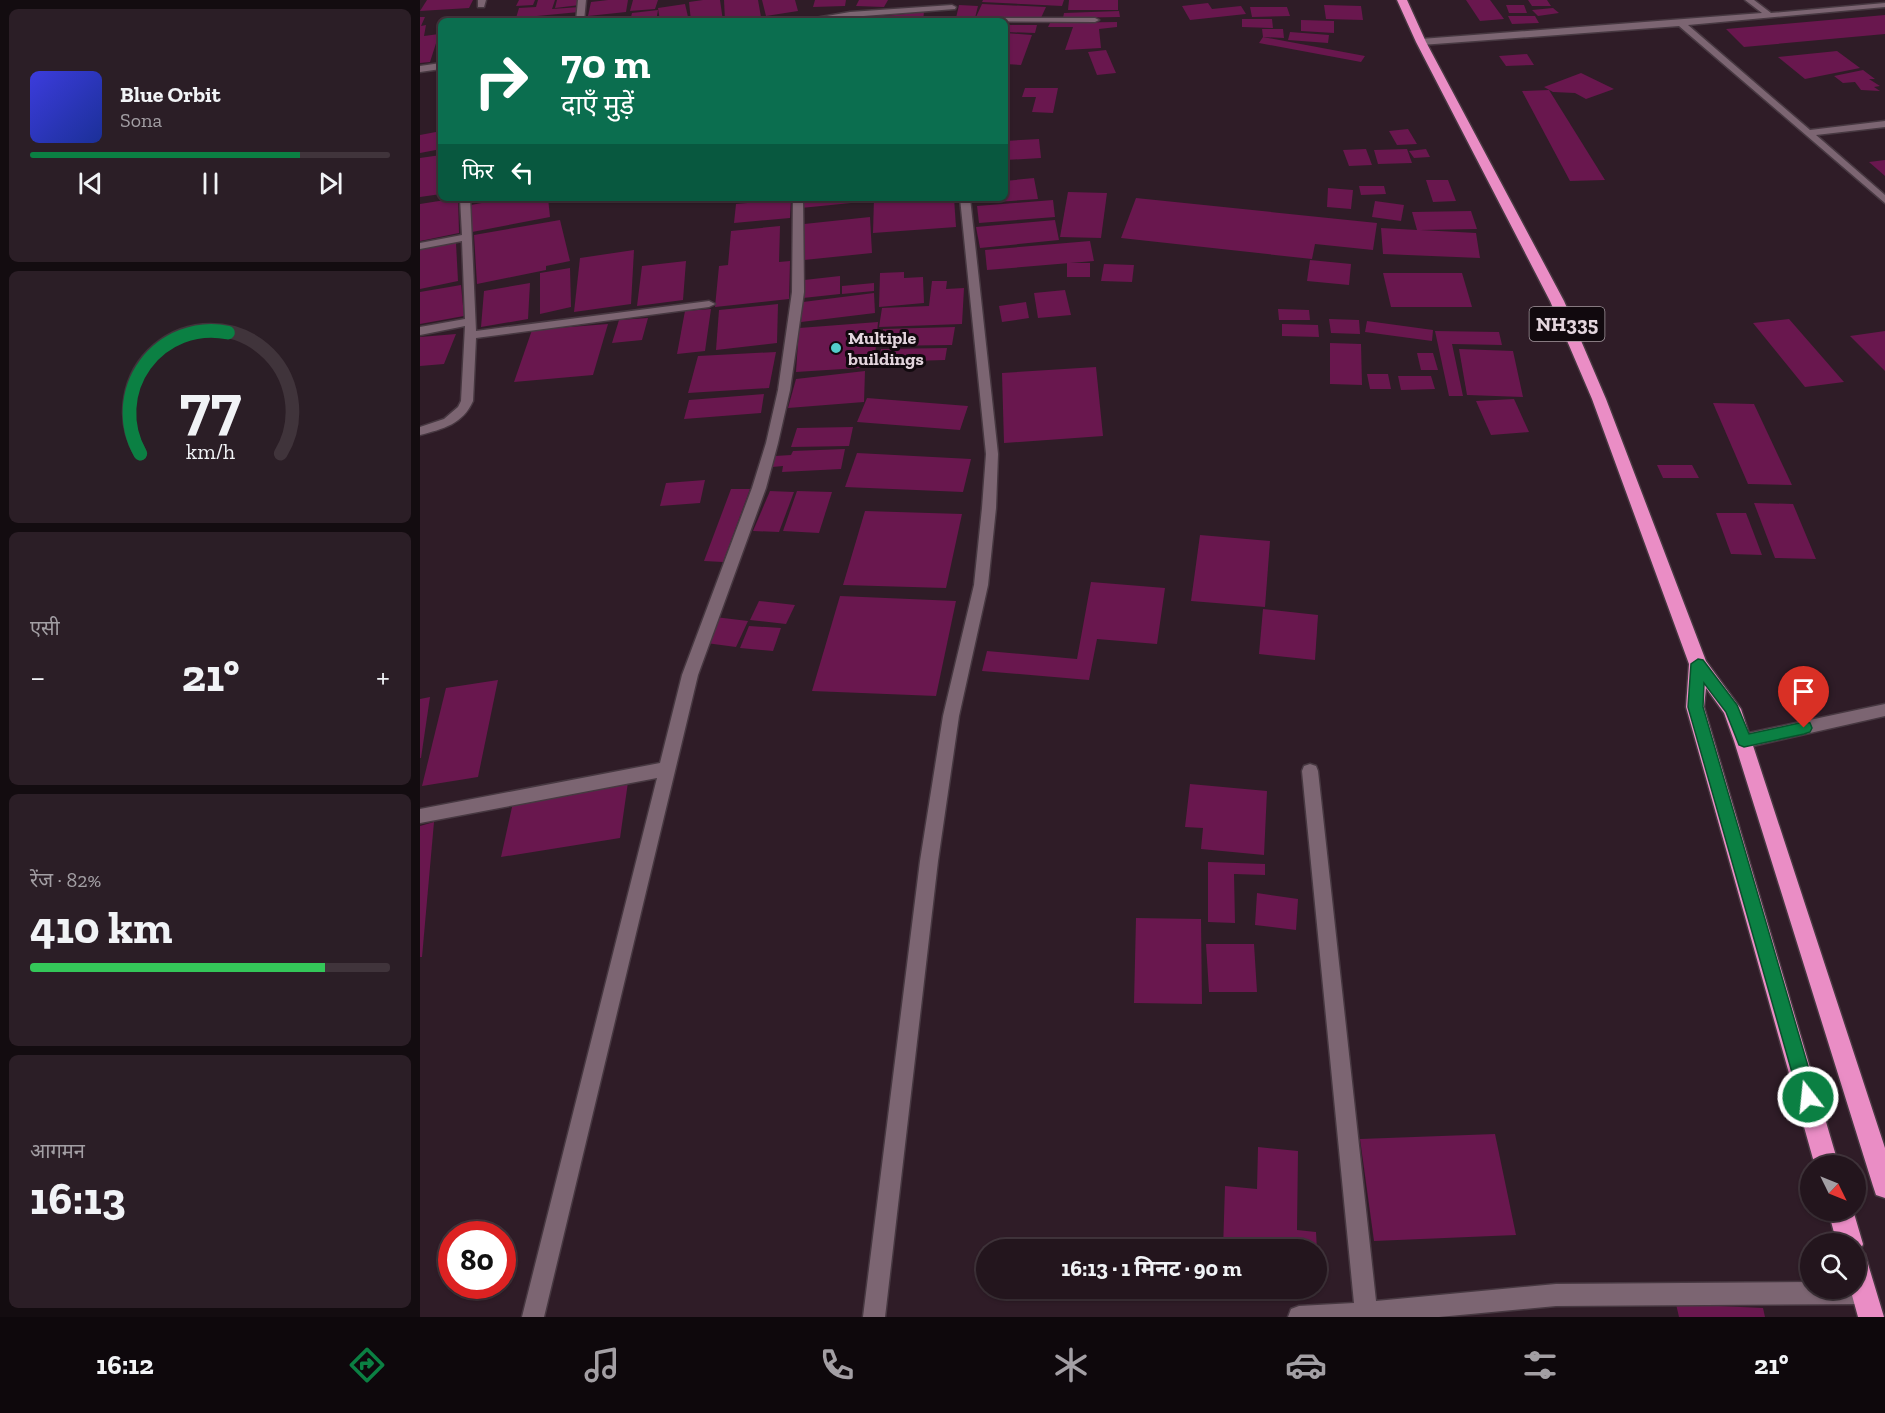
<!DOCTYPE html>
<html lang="hi">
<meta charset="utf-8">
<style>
body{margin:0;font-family:"Zilla Slab","Noto Sans Devanagari",serif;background:#2b1e26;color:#f1f3f6;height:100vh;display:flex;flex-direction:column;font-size:22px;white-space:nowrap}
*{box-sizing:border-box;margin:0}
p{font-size:20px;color:#a39fa4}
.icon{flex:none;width:33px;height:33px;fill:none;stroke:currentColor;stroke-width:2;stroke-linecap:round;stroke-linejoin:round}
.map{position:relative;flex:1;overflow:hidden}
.side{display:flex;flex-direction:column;gap:9px;padding:9px;background:#130c10;width:420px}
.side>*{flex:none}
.banner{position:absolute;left:18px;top:18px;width:570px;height:183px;border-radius:9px;box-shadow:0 2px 4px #0004,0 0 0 2px #40343b;background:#0b6e4f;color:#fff;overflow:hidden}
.needle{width:39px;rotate:133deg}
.fabs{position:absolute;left:1380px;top:1155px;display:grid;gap:12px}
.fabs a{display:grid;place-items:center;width:66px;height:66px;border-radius:50%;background:#23151d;box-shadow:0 2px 4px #0004,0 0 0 2px #40343b;font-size:30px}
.speed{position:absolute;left:18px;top:1221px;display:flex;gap:12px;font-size:30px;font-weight:700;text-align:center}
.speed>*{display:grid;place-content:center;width:78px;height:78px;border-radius:50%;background:#23151d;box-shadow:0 2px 4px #0004,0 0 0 2px #40343b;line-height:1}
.speed .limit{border:9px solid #d22;background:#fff;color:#111}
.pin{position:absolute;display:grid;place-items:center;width:51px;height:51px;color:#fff;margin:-62px -26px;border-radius:50% 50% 50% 0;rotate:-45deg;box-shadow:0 0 6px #0007}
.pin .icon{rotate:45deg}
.me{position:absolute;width:66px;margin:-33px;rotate:344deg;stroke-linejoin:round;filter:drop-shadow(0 0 4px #0008)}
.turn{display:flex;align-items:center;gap:21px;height:126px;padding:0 24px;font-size:27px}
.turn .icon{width:78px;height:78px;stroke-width:2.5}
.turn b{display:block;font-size:42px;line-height:51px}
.then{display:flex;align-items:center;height:57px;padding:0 24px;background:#0003;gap:12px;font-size:22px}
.big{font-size:45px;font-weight:700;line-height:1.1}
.side .card{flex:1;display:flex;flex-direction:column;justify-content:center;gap:9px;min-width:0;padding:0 21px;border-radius:9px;background:#2b1e26}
.side .dial{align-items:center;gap:0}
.dial svg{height:156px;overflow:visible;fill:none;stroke:#40343b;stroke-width:7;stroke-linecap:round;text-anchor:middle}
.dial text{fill:#f1f3f6;stroke:none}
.song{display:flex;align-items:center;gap:18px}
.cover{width:72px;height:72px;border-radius:9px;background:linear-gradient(135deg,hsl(240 70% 55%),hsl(230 70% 35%))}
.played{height:6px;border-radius:3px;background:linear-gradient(90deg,#0b8043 75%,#40343b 75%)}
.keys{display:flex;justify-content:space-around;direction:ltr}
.heat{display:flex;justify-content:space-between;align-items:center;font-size:33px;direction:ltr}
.charge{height:9px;border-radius:4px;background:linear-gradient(90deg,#34c759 82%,#40343b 0)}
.trip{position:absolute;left:556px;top:1239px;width:351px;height:60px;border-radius:30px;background:#23151d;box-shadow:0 2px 4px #0004,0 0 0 2px #40343b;font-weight:700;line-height:60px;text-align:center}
.dock{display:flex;height:96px;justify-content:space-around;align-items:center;background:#0e080c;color:#a39fa4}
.dock .icon{width:42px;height:42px}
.dock .selected{color:#0b8043}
.dock b{font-size:27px;color:#f1f3f6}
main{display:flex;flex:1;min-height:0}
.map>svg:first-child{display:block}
</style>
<main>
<section class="side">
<div class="card">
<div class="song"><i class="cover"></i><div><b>Blue Orbit</b><p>Sona</p></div></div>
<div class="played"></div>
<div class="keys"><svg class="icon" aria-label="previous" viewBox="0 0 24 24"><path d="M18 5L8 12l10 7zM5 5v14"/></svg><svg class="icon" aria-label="pause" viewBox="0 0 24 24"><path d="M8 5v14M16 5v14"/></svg><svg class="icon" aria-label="next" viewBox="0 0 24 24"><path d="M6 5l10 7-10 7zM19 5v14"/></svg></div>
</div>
<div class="card dial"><svg viewBox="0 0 100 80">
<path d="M14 69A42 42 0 1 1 86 69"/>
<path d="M14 69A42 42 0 0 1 59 7" stroke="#0b8043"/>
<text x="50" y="56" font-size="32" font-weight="700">77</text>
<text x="50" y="72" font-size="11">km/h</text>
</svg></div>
<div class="card"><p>एसी</p>
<div class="heat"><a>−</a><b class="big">21°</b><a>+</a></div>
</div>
<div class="card"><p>रेंज · 82%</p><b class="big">410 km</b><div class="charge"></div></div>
<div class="card"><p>आगमन</p><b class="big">16:13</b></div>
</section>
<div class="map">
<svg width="1465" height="1317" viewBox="0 0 1465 1317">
<rect width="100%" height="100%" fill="#2f1c27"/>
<g fill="#69174e">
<path d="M7 0H53L49 8 0 11Z"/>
<path d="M99 0H115L113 5 96 6Z"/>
<path d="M118 0H135L132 9 160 7 159 12 96 18 99 8 116 7Z"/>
<path d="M137 0H160V5L135 8Z"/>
<path d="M188 0H208L206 12 168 16 171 2Z"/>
<path d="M213 0H238L235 9 210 11Z"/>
<path d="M283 0H300L303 21H271L269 2Z"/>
<path d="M304 0H338L341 17 305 21Z"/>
<path d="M342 0H375L378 11 346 16Z"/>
<path d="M395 0H426L425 6 393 7Z"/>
<path d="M439 0H468L464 7 436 6Z"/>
<path d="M563 0H644L642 6 562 2Z"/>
<path d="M649 0H698V10H648Z"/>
<path d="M1046 0H1070L1084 19 1060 21Z"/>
<path d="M1108 0H1127L1131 6H1112Z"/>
<path d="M788 3 792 9 821 6 826 14 770 20 762 6Z"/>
<path d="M265 4 269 21H240L238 8Z"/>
<path d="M562 4 626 7 620 20 556 17Z"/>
<path d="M539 5 558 6 555 18H536Z"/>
<path d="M904 5 941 6 943 20 906 19Z"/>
<path d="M1086 5H1104L1107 13H1089Z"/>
<path d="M830 7H867L870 16 832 17Z"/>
<path d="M1133 8 1139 13 1118 16 1112 10Z"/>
<path d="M238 10 236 21H210L212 13Z"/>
<path d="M699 11 700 17 643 18 644 13Z"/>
<path d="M504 12 503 21H456L455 17Z"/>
<path d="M1465 15V34L1324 47 1306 29Z"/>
<path d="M1088 16H1115L1119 23 1092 24Z"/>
<path d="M0 17H5L1 26 6 25 4 36 19 34 10 62 0 63Z"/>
<path d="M822 19H852L853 28 822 27Z"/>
<path d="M881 20 914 21V33L881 31Z"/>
<path d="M697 22V27L679 29 681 48 645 50 653 27H628L630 23Z"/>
<path d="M585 25H617L615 33 585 32Z"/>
<path d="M842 29H863L864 38 843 37Z"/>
<path d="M870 32 909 35 908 43 868 40Z"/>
<path d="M585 33 612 35 601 65 585 64Z"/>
<path d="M843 37 945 56 941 62 839 43Z"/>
<path d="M686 50 696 73 677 75 668 52Z"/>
<path d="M1417 51 1440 68 1385 79 1358 57Z"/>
<path d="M1107 54 1114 65 1086 66 1079 56Z"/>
<path d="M1443 70 1455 79H1449L1460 86 1454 87 1460 91 1441 90 1435 82 1423 83 1414 76Z"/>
<path d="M1161 73 1194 89 1166 99 1155 93 1133 92 1124 87Z"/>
<path d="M605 88H638L633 113 612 112 616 97H602Z"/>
<path d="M1129 90 1185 180 1150 181 1102 91Z"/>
<path d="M988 129 997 144 977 145 969 131Z"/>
<path d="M21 131V149L0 153V135Z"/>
<path d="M619 139 621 158 585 160V141Z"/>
<path d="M946 149 952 165 929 166 923 150Z"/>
<path d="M987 149 992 163 958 164 954 150Z"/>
<path d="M1006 149 1010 157 994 158 989 151Z"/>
<path d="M21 155V194L0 197V158Z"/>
<path d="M1465 160V176L1449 162Z"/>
<path d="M614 178 618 199 563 203V198H585V181Z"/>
<path d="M1006 180H1028L1036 201 1013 202Z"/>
<path d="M939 186H964L966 194 941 195Z"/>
<path d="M908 188 933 190 931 209 907 207Z"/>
<path d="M648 192 687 193 681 238 640 237Z"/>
<path d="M38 198 39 233 0 241V204Z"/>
<path d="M88 198H128L130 217 52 232 51 205Z"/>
<path d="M381 198H452L451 201 381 208Z"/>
<path d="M454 198H534L536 227 453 233Z"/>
<path d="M716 198 957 223 953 250 895 244 892 259 701 238Z"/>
<path d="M371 199 370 218 314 223 316 204Z"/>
<path d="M633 200 635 217 559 223 557 206Z"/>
<path d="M955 201 984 205 981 221 952 217Z"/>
<path d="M1051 211 1057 229 1000 230 1056 233 1060 258 963 254 961 228 997 230 992 212Z"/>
<path d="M450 217 452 253 384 260V224Z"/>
<path d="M140 220 150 261 126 266V270L57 284 54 235Z"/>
<path d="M635 220 639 240 560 248 556 227Z"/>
<path d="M360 226 359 262 370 261 369 299 295 307 299 266 308 265 311 231Z"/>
<path d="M670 241 674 261 567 270 565 250Z"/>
<path d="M36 243 38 281 0 289V249Z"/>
<path d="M214 250 211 304 154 312 160 258Z"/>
<path d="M890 260 931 264 929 285 887 281Z"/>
<path d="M266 261 263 300 217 306 222 266Z"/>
<rect x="647" y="263" width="23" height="14"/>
<path d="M684 264 714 265 712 282 681 281Z"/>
<path d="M150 268 151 307 120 314V273Z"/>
<path d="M484 272V278L503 277 504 303 459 307 460 273Z"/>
<path d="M963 273H1042L1052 307H971Z"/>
<path d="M420 276V294L383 298 384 280Z"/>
<path d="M512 281H527L526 289 544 288 542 324 459 327 462 308 509 306Z"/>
<path d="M110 283 108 319 61 327 64 291Z"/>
<path d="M454 283V291L422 294V286Z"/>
<path d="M41 285 44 316 0 324V292Z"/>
<path d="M645 290 651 315 618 318 614 293Z"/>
<path d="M454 293 455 313 381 322 383 302Z"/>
<path d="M606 302 609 318 582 322 579 306Z"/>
<path d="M358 304 357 343 296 350 299 310Z"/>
<path d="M291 309 285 351 257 354 265 311Z"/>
<path d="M858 309 889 310 890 320H859Z"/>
<path d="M228 318 222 340 192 343 199 320Z"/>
<path d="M909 319 939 320 940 334 911 333Z"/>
<path d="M1369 319 1424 382 1385 387 1333 323Z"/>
<path d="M947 321 1013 330 1012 341 945 332Z"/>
<path d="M458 322 454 367 376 372 379 328Z"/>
<path d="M188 324 173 375 94 382 112 330Z"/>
<path d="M862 324 898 325 899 337 862 336Z"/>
<path d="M535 327 532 345 459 346 463 329Z"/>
<path d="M1015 331 1079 332 1082 345 1032 344 1043 396H1029Z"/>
<path d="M1465 331V371L1430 336Z"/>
<path d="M36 334 24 364 0 366V337Z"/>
<path d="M910 343 941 344 942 385 910 384Z"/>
<path d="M527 348 525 360 459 362 461 349Z"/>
<path d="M1039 349 1093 351 1103 397 1047 395Z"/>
<path d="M356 352 349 388 268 393 278 356Z"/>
<path d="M997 353H1013L1018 370H1001Z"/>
<path d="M676 367 683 436 584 443 582 373Z"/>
<path d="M445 371 444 402 368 408 376 379Z"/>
<path d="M947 374H968L971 389H950Z"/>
<path d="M978 376H1011L1015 389 981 390Z"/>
<path d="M344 394 341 413 264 419 269 400Z"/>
<path d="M447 398 548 406 540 430 437 422Z"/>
<path d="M1094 399 1109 432 1071 435 1056 401Z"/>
<path d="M1293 403 1334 404 1372 485 1328 484Z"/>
<path d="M433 427 429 446 371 447 377 428Z"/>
<path d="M425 449 421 469 362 472 363 466 352 467 355 456 371 455 373 451Z"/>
<path d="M437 453 551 459 543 492 425 487Z"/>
<path d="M1237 465H1272L1279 478H1243Z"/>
<path d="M285 480 280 503 240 506 246 483Z"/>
<path d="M311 489H330L303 562 284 561Z"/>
<path d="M350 491 374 492 359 532 333 531Z"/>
<path d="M377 491 412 492 399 533 363 531Z"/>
<path d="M1334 503 1373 504 1396 559 1355 558Z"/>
<path d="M445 511 542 514 526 588 423 585Z"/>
<path d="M1296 513H1326L1342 555 1311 554Z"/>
<path d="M780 535 850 541 845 607 771 601Z"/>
<path d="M671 582 745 588 737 644 677 639 669 680 562 671 567 651 657 659Z"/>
<path d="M420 596 536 601 516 696 392 691Z"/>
<path d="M339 601 375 605 366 624 330 620Z"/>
<path d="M843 609 898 615 895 660 839 654Z"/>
<path d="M295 617 328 621 316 647 286 643Z"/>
<path d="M329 626 361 628 353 651 320 648Z"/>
<path d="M78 680 58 777 2 786 26 688Z"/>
<path d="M10 697 1 758H0V699Z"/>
<path d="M208 782 200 838 81 857 94 798Z"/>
<path d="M770 784 847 791 844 855 781 849 783 828 765 827Z"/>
<path d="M14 822 2 957H0V826Z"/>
<path d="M788 862 845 864V875L814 874 815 923 788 922Z"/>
<path d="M837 893 878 899 876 930 835 925Z"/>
<path d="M716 918 781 919 782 1004 714 1003Z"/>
<path d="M786 944H834L837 992H789Z"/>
<path d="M1075 1134 1096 1235 954 1241 940 1139Z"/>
<path d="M838 1147 878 1151 877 1230 896 1232 897 1250H803L805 1186 837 1189Z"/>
<path d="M1256 1304 1343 1308 1345 1317H1259Z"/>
</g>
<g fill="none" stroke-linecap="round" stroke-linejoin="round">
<defs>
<g id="minor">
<path d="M58 0H66L64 7H58Z"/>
<path d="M158 0H166L164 21H156Z"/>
<path d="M1325 0H1334L1351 13 1465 3V7L1268 25 1390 130 1465 121V127L1396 135 1465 195V203L1259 26 1001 45 997 42 1001 39 1342 13Z"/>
<path d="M532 5 536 7 535 9 378 21 430 12Z"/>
<path d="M529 18H675L679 20 675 22 526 21Z"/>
<path d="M21 63V69L0 72V66Z"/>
<path d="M40 198H50L56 331 289 301 295 304 289 307 56 338 53 401C43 424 23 429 0 435V427L24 419 38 407 41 401 45 326 0 335V327L45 319 42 241 0 249V243L42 235Z"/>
<path d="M373 198H383L384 292 370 390 358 443 346 488 278 675 124 1317H102L237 778 0 823V809L240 763 262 675 332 488 346 443 358 390 372 292Z"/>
<path d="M540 198H550L578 454 576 508 568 585 539 716 518 861 465 1317H443L500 861 523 716 554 585 562 508 566 454Z"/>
<path d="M1465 704V716L1324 748 1318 746 1316 741 1318 736 1324 734Z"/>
<path d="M890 764 896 766 898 771 956 1301 1136 1284 1390 1282V1288H1436V1282L1452 1285 1455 1293 1452 1301 1444 1304 1136 1306 1019 1317H868L871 1309 879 1306 934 1303 882 771 884 766Z"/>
</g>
<g id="highway">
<path d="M977 0H987L1006 42 1144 301 1186 399 1286 661 1321 709 1465 1148V1198L1456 1195 1453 1186 1314 741 1304 713 1286 688 1284 707 1419 1166H1395L1266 707 1269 664 1172 399 1130 301 996 42Z"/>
<path d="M1408 1210H1433L1443 1244 1440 1252 1445 1254 1464 1317H1438L1430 1288H1436V1244H1417Z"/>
</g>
</defs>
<use href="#minor" stroke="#473841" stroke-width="3"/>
<use href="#highway" stroke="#473841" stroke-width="3"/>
<use href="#minor" fill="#7c6572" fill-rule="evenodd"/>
<use href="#highway" fill="#ea8dc5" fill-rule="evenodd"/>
</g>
<path fill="#0b8043" stroke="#07532c" stroke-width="1.5" d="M1278 659 1283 660 1317 705 1329 734 1384 722 1390 723 1392 728 1390 732 1384 734 1324 747 1319 745 1306 712 1284 683 1283 707 1397 1097 1394 1103 1388 1106 1381 1103 1379 1097 1268 707 1271 664Z"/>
<circle fill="#53cdcb" stroke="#11090e" stroke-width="2" cx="416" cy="348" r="6"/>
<g text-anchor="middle" stroke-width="6" stroke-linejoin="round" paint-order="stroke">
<g font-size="18" font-weight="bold" fill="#e3d5dd" stroke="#11090e" text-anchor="start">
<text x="428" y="344">Multiple<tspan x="428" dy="21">buildings</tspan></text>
</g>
<rect fill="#11090e" stroke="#a4989f" stroke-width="1.5" x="1109.5" y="307" width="75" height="34" rx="4.5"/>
<g font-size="20" font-weight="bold" fill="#e3d5dd">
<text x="1147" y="331">NH335</text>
</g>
</g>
</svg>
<div class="fabs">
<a><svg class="needle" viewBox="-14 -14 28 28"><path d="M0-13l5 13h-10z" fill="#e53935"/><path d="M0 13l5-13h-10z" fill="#a39fa4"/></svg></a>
<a><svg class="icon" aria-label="search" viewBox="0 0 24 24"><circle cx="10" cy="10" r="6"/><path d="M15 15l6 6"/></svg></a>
</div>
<div class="speed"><div class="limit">80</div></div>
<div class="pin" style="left:1384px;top:728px;background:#d93025"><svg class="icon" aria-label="arrive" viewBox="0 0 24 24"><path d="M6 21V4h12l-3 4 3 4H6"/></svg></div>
<svg class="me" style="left:1388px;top:1097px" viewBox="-20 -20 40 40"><circle r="17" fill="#0b8043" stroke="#fff" stroke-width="3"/><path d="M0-11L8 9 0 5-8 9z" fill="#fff"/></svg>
<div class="trip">16:13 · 1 मिनट · 90 m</div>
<div class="banner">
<div class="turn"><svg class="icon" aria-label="right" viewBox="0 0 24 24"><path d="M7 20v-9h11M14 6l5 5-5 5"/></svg><div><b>70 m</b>दाएँ मुड़ें</div></div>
<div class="then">फिर<svg class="icon" aria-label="left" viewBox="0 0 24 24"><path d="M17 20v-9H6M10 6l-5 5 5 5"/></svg></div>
</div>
</div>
</main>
<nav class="dock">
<b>16:12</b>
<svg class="icon selected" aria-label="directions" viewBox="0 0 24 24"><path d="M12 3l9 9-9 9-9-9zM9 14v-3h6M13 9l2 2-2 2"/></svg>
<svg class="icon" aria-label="music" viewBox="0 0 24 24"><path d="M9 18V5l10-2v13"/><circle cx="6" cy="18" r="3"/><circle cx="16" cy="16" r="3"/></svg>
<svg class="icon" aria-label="phone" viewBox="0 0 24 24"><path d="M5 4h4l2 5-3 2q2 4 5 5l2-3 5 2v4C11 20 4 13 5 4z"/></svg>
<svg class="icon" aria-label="climate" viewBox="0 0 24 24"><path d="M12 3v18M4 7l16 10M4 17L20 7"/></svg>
<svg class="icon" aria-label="car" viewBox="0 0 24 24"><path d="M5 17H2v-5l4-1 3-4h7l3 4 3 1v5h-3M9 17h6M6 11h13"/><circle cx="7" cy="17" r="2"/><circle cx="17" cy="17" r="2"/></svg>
<svg class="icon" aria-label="filters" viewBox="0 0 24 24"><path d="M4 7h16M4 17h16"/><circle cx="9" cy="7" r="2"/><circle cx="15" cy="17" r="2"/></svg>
<b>21°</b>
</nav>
